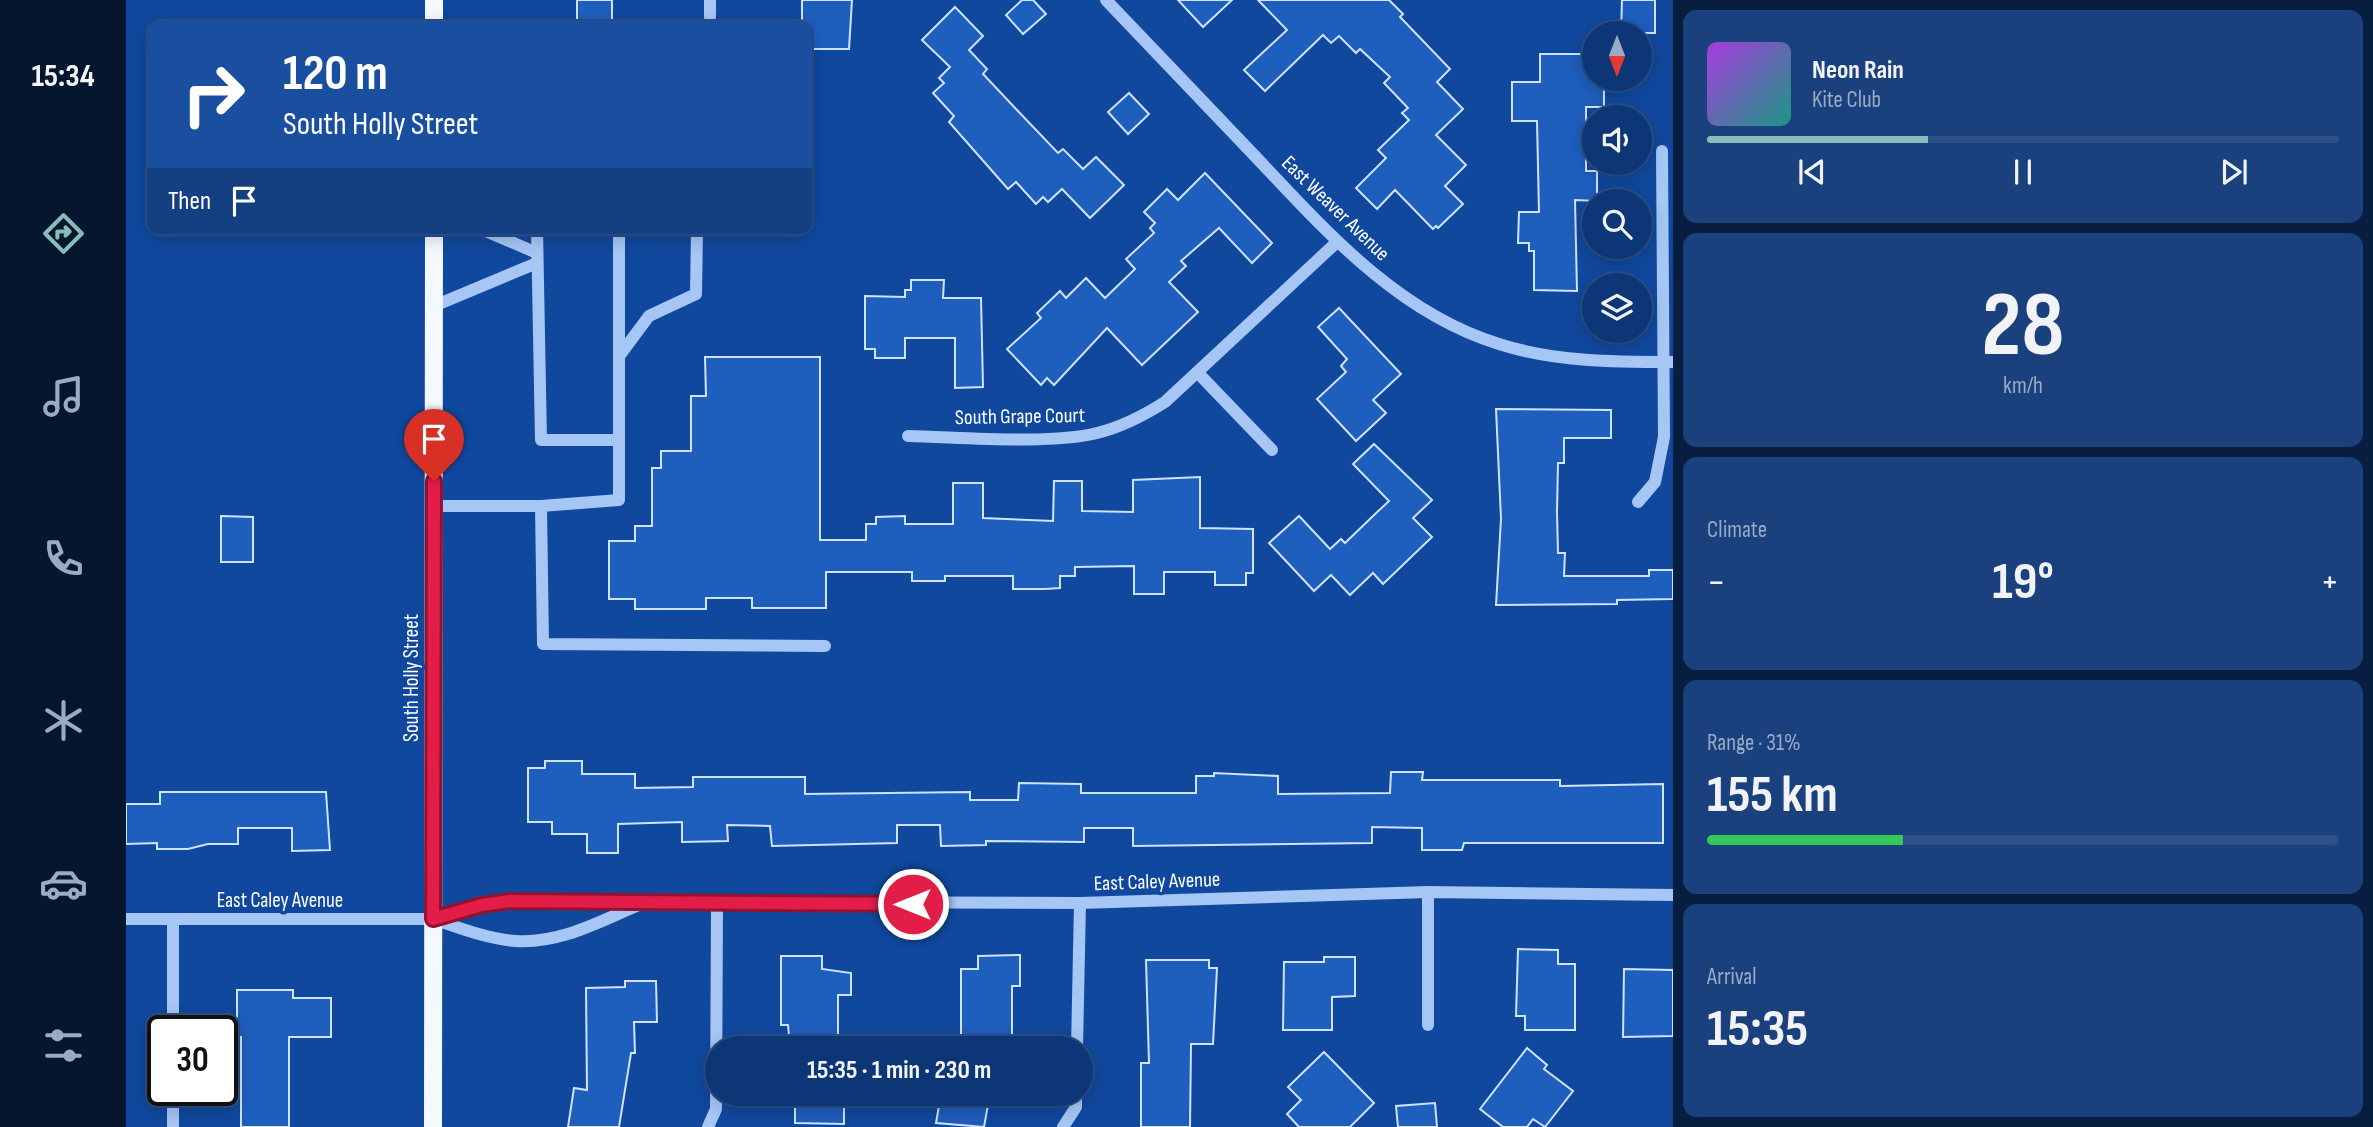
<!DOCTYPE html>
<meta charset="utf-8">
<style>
body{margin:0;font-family:"Sofia Sans Condensed",sans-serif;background:#1a417e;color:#f1f3f6;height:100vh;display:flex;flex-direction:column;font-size:26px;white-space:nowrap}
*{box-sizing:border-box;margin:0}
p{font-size:23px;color:#9aabc5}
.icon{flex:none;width:38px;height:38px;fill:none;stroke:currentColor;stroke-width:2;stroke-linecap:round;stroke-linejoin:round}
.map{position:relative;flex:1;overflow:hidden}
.side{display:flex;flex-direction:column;gap:10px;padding:10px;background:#071e41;width:700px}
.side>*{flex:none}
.top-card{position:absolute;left:21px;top:21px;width:665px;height:214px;border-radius:14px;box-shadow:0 4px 18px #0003,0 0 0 2px #2c5088;background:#1a4fa0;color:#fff;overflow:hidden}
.needle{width:46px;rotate:180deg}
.tools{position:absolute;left:1456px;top:21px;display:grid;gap:14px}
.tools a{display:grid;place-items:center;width:70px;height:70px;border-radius:50%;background:#0c3676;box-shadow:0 4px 18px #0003,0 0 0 2px #2c5088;font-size:35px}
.speed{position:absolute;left:21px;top:1015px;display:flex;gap:14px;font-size:35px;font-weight:700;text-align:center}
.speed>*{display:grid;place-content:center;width:91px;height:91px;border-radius:50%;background:#0c3676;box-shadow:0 4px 18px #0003,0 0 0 2px #2c5088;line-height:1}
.speed .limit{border:4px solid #111;border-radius:10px;background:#fff;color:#111}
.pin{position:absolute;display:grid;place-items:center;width:60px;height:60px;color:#fff;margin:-72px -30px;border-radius:50% 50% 50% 0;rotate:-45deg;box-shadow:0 0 7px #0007}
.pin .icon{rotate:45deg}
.me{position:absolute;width:77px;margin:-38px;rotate:270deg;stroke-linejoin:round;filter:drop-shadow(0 0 5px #0008)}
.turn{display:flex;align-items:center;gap:24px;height:147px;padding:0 21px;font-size:32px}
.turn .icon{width:91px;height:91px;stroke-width:2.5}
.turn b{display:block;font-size:49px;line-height:60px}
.then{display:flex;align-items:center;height:66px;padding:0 21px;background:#0003;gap:14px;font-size:26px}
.big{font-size:52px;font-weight:700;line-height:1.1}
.side .tile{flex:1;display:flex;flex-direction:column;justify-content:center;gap:10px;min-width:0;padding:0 24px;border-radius:14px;background:#1a417e}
.side .dial{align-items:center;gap:0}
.dial b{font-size:91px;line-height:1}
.song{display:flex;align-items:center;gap:21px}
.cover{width:84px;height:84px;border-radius:10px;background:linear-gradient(135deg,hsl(280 70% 55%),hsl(170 70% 35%))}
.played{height:7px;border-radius:4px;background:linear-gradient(90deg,#8bbbb9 35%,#2c5088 35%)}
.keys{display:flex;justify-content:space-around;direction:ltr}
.heat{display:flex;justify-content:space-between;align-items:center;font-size:38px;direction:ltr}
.charge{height:10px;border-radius:5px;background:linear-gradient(90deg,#34c759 31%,#2c5088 0)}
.trip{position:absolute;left:579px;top:1036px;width:388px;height:70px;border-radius:35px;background:#0c3676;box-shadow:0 4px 18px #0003,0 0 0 2px #2c5088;font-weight:700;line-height:70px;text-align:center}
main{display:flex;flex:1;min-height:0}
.tab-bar{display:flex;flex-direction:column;width:126px;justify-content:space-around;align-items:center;background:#05162f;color:#9aabc5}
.tab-bar .icon{width:49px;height:49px}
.tab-bar .on{color:#8bbbb9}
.tab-bar b{font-size:32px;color:#f1f3f6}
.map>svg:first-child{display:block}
</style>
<main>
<nav class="tab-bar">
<b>15:34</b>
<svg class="icon on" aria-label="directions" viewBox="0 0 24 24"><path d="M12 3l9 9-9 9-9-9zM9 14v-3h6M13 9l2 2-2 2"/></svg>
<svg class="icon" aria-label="music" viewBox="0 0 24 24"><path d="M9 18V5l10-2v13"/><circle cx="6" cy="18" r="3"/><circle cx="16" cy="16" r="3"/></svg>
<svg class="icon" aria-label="phone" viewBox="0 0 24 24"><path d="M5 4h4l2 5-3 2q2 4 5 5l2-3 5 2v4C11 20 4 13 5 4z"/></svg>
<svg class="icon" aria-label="climate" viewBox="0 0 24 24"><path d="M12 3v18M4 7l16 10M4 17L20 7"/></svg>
<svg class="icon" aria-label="car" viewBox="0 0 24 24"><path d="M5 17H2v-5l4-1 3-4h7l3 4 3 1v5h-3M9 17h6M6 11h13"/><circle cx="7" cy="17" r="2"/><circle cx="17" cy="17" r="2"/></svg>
<svg class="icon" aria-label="filters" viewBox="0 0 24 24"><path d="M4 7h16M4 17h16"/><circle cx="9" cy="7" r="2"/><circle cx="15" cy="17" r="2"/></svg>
</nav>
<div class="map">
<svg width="1547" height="1127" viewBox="0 0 1547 1127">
<rect width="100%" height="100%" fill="#10489e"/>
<g fill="#1e5ebd" stroke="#cfe2fe" stroke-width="2">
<rect x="451" y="0" width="35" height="26"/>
<path d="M676 0H726L723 49H681V26H676Z"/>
<path d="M896 0H907L920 14 897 34 880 15Z"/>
<path d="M1052 0H1106L1077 27Z"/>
<path d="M1132 0H1263L1277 14 1274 17 1324 69 1311 82 1337 109 1310 135 1340 165 1319 186 1337 204 1312 228 1310 226 1307 229 1269 190 1251 209 1230 188 1260 158 1252 150 1283 120 1276 113 1282 108 1258 83 1264 77 1234 49 1230 53 1213 36 1205 43 1197 35 1139 91 1118 70 1161 30Z"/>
<path d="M1496 0H1529V33H1495Z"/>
<path d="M829 7 857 36 843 50 861 69 857 74 890 109 932 153 937 149 957 169 970 157 998 185 964 218 936 189 922 202 917 197 910 204 890 182 882 189 823 122 828 116 807 93 818 83 813 78 824 67 796 40Z"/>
<path d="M1414 54H1468V79H1478V107H1460V171H1471V201L1449 200 1451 291 1408 290V251H1403V243H1392L1393 212H1413L1411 121H1386V82H1414Z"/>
<path d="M1003 93 1023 114 1002 134 982 112Z"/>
<path d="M1079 173 1146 243 1126 263 1093 228 1055 261 1060 266 1043 282 1072 312 1016 365 981 328 928 385 921 378 915 385 881 349 915 318 911 313 934 291 940 298 960 278 979 298 1009 269 1000 259 1028 233 1024 228 1029 223 1018 212 1041 189 1052 200Z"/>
<path d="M785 280H818L817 298H855L857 387 829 388V338H779V358H749V349H739V296L779 297V290H785Z"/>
<path d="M1213 308 1275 374 1247 400 1260 413 1230 441 1191 399 1220 372 1215 366 1221 359 1192 327Z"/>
<path d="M579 357H694V540H740V524H750V517L779 516V524H827V483H857V518L927 521 928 481H956V511L1007 512V480L1074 477V528L1127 529V573H1120V585H1089V572H1038V594H1008V566L949 567V576H934V588L919 589H887V576H819V581H786V572H700V608H626V598H580V609H509V599H483V541H509V526H526V468H535V451H565V396H580Z"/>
<path d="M1370 409 1485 410V438H1438V463H1432L1431 512 1432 553H1439L1438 576H1523V570H1547V599L1491 600V604L1370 605 1375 519Z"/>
<path d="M1248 444 1306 500 1287 518 1306 537 1257 584 1247 573 1224 595 1205 575 1188 591 1143 543 1173 516 1204 549 1215 539 1219 543 1247 516 1263 501 1227 464Z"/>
<path d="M95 516 127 517V562H95Z"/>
<path d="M419 761H456V774H509V788L567 787V777H679V794L844 792V800H892L893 783 955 784V793H1070V776H1088V773L1152 776V794L1264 793 1265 772H1297L1296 780H1434V786L1537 784V843H1338L1336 850H1296V828L1246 827V843L1007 846V828H958V842L860 841V845L815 846 814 825H771V843L646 846 644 826 601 825 602 841 556 842V822L492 824V853H461V834H426V822H402V768H419Z"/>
<path d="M34 792H200L204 850 166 851V828H112V844H82L62 849H31V843L0 844V804H34Z"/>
<path d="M1392 949 1432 950V964H1449V1030H1399V1016H1390Z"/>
<path d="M894 955V986H886V1036L835 1037V969H852V956Z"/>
<path d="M655 956H696V969L725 973V995H712V1036H663L662 1025H655Z"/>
<path d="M1198 957H1229V996L1206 997V1030H1157L1158 962H1198Z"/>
<path d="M1020 960H1083V968H1091L1087 1044H1065L1064 1127H1015V1063H1023Z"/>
<path d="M1498 969 1547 970V1036L1497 1037Z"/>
<path d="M499 981H530L531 1022H508L509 1053H505L493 1127H442L448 1088 461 1090 460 988 499 987Z"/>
<path d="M111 990H167V998H205V1037H163V1127H115V1037H111Z"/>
<path d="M1401 1048 1421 1065 1418 1069 1447 1091 1419 1127 1407 1119 1401 1127H1377L1354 1109Z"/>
<path d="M1198 1052 1248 1103 1224 1127H1173L1161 1114 1175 1100 1162 1087Z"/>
<path d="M669 1094H718V1124L669 1123Z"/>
<path d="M815 1094H864L858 1127 810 1123Z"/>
<path d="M1309 1103 1311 1127H1272L1270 1106Z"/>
</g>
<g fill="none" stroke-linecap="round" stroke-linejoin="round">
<g stroke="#a6c6f5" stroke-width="12">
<path d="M980 0C1029 51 1078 103 1127 154 1198 229 1271 313 1373 344 1429 362 1489 362 1547 362"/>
<path d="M584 17V0"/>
<path d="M355 229 411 253"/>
<path d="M411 229 415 440H493"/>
<path d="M308 306 411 263"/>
<path d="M494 355 523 316 570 294 571 229"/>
<path d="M1072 373 1146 450"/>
<path d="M782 436C834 437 922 445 971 433 996 427 1017 416 1039 402L1211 242"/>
<path d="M1512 502 1529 482 1538 437 1536 151"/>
<path d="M308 506H415L417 644 699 646"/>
<path d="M415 506 493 500V229"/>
<path d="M1302 892V1025"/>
<path d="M0 919H307L357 905 384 901 954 903 1302 892 1547 895"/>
<path d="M307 919C334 928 362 939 390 941 434 944 474 921 513 905"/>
<path d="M47 1031V919"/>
<path d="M951 1048 954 903"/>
<path d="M47 1127V1090"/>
<path d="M582 1127 590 1109 591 904"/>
<path d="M937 1127 950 1107V1094"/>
</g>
<g stroke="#f4f8ff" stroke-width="18">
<path d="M308 26V0"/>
<path d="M307 1127 308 229"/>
</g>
</g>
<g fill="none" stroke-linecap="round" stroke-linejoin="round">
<defs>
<path id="route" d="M308 481 307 919 356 905 384 901 787 904"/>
</defs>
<use href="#route" stroke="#92132f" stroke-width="18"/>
<use href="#route" stroke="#e11d48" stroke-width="12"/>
</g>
<g text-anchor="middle" stroke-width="7" stroke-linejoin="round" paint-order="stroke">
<g font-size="21" fill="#fff" stroke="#10489e">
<text transform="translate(1210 208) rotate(44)" y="7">East Weaver Avenue</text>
<text transform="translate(894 416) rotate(-1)" y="7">South Grape Court</text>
<text transform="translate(285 678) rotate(-90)" y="7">South Holly Street</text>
<text transform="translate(1031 881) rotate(-2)" y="7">East Caley Avenue</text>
<text x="154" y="907">East Caley Avenue</text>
</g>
</g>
</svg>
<div class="tools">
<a><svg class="needle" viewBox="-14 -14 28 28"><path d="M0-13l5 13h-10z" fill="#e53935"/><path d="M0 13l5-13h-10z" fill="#9aabc5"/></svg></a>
<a><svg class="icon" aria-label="sound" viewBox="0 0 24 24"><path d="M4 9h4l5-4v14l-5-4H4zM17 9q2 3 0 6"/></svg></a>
<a><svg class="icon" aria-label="search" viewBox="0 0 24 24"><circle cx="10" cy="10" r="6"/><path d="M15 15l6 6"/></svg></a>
<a><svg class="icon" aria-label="layers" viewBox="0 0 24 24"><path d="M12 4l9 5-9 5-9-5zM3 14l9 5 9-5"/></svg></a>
</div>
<div class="speed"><div class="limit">30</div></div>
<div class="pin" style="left:308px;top:481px;background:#d93025"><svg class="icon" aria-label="arrive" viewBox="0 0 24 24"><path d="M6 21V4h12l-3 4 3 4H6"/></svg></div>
<svg class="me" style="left:787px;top:904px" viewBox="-20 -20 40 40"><circle r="17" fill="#e11d48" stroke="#fff" stroke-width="3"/><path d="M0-11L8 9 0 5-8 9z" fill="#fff"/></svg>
<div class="trip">15:35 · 1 min · 230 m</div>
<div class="top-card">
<div class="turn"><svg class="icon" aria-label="right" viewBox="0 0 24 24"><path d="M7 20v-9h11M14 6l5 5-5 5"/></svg><div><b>120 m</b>South Holly Street</div></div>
<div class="then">Then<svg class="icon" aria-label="arrive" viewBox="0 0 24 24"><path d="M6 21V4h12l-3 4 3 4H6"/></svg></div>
</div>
</div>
<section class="side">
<div class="tile">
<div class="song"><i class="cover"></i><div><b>Neon Rain</b><p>Kite Club</p></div></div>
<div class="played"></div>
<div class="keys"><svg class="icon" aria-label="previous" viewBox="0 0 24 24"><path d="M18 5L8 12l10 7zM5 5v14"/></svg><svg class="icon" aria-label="pause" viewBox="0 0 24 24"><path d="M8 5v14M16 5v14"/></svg><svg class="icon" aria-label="next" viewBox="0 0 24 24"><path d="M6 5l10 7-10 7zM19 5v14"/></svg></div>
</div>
<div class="tile dial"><b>28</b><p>km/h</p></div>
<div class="tile"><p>Climate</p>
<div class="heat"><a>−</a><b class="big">19°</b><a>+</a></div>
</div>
<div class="tile"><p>Range · 31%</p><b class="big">155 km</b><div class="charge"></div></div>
<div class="tile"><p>Arrival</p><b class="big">15:35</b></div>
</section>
</main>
